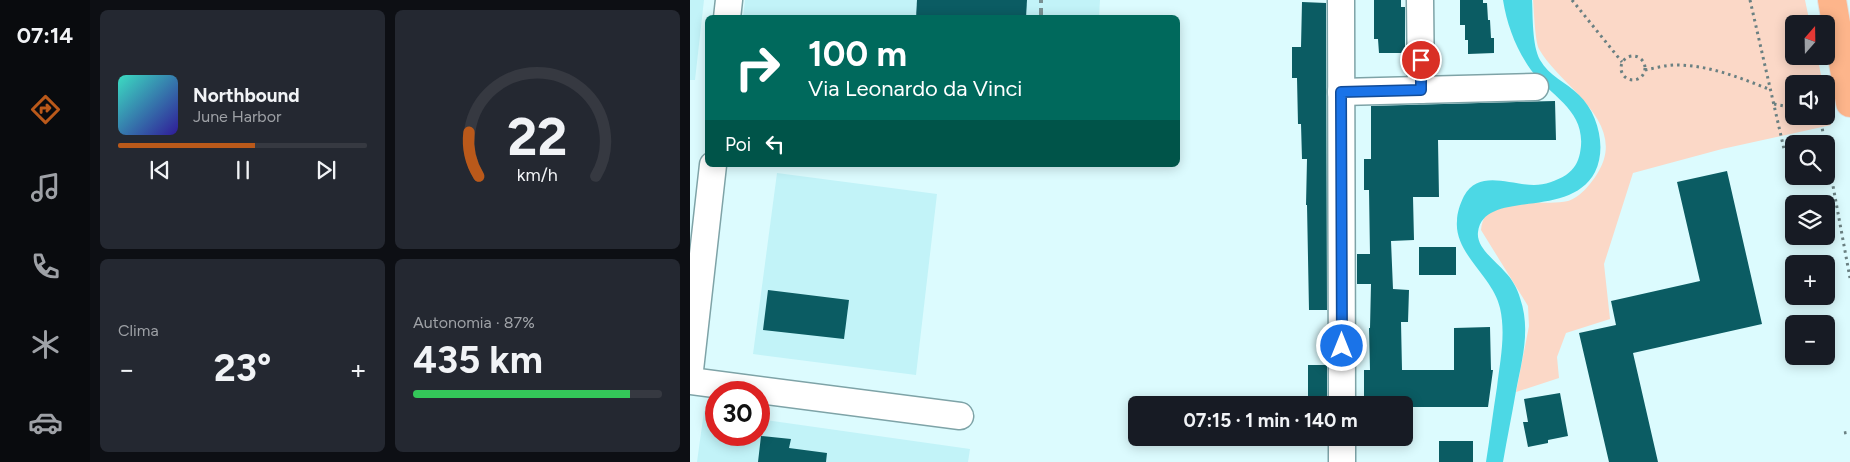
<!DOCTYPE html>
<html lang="it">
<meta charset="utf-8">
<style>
body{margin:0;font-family:Figtree,sans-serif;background:#242831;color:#f1f3f6;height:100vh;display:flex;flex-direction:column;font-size:19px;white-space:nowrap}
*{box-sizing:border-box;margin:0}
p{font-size:16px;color:#9ea1a6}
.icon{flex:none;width:28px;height:28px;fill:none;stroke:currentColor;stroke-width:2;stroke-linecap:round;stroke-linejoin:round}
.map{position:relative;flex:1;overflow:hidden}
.sheet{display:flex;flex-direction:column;gap:10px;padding:10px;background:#0d0f14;width:600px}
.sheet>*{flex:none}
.guide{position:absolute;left:15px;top:15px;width:475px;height:152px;border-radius:8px;box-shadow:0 2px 12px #0003;background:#00695c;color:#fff;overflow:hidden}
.needle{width:32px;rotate:20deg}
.buttons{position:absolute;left:1095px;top:15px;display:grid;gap:10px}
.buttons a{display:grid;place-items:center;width:50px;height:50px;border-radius:8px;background:#171b24;box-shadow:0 2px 12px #0003;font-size:25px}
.speed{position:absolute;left:15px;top:381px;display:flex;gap:10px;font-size:25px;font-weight:700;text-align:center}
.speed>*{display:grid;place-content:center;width:65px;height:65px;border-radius:50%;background:#171b24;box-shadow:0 2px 12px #0003;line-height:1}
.speed .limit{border:8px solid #d22;background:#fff;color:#111}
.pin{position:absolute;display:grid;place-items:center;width:42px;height:42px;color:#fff;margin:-21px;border:2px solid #fff;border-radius:50%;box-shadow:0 1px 5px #0007}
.me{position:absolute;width:55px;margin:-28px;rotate:0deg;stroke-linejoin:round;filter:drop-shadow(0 0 4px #0008)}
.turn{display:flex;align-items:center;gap:18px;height:105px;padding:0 20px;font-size:22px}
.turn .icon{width:65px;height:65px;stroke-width:2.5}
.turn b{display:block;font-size:35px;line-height:42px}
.then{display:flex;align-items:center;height:48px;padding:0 20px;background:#0003;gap:10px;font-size:19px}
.big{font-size:38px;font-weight:700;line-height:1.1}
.sheet .tile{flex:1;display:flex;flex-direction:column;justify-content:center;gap:8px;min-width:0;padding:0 18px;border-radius:8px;background:#242831}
.sheet .dial{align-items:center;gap:0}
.dial svg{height:130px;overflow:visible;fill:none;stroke:#363941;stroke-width:7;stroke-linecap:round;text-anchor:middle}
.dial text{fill:#f1f3f6;stroke:none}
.song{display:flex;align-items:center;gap:15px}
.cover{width:60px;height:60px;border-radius:8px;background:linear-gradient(135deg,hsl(170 70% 55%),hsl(250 70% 35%))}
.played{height:5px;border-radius:2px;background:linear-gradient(90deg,#ba591a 55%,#363941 55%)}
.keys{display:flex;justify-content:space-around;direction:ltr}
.heat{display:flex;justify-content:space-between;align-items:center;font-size:28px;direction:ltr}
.charge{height:8px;border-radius:4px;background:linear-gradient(90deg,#34c759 87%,#363941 0)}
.sheet .tiles{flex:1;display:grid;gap:10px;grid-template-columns:repeat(2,1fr)}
.trip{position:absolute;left:438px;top:396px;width:285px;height:50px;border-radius:8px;background:#171b24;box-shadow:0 2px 12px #0003;font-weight:700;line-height:50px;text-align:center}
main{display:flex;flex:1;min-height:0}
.tab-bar{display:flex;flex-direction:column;width:90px;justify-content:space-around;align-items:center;background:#090b0e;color:#9ea1a6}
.tab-bar .icon{width:35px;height:35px}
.tab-bar .active{color:#ba591a}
.tab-bar b{font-size:22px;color:#f1f3f6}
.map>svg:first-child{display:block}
</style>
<main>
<nav class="tab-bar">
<b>07:14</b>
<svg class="icon active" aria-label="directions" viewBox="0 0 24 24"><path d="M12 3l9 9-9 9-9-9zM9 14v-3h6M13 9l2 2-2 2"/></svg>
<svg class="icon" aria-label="music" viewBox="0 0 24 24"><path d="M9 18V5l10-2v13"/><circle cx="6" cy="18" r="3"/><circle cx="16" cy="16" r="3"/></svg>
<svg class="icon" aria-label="phone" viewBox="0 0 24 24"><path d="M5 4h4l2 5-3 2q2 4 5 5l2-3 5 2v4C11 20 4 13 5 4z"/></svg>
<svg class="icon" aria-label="climate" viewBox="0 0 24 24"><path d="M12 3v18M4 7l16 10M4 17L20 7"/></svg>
<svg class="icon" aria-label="car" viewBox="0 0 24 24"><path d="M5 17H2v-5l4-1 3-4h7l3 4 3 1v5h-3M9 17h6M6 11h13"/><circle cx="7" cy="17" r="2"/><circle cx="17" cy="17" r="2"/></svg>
</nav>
<section class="sheet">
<div class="tiles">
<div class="tile">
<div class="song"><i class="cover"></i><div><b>Northbound</b><p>June Harbor</p></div></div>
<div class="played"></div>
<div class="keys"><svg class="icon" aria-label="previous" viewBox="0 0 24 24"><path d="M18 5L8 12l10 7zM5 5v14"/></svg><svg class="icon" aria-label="pause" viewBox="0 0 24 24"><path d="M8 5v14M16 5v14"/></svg><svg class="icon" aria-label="next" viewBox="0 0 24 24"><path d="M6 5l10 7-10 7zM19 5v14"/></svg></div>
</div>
<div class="tile dial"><svg viewBox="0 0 100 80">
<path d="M14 69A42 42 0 1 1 86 69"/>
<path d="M14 69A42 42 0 0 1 8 42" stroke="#ba591a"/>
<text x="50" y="56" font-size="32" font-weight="700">22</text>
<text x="50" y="72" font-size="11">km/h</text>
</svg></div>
<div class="tile"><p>Clima</p>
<div class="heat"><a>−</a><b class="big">23°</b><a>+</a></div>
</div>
<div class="tile"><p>Autonomia · 87%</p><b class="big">435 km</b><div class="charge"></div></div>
</div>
</section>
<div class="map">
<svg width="1160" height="462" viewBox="0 0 1160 462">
<rect width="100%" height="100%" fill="#dcfbfe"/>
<g fill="#c2f3f8">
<path d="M0 0H14L5 80H0Z"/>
<path d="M55 0H410L409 17 53 18Z"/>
<path d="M87 173 247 194 226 375 63 354Z"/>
<path d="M14 411 26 413V435H69V419L280 449 278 462H7Z"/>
</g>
<path fill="#fbd8c7" d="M843 0H1115L1120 24H1104V56H1127L1133 84H1104V116H1136V101L1141 125 1032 149 943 173 914 264 920 319 876 333 867 357 869 378 826 392 839 326 838 306 791 230C795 188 850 208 878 201 893 197 910 173 914 159 927 115 867 82 849 49 845 41 844 11 843 0Z"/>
<path fill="#4cd8e5" d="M813 0H842C843 17 842 45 850 60 859 76 876 82 889 95 908 113 917 148 905 172 879 221 794 188 788 232 786 248 806 261 815 272 822 279 827 288 830 298 841 329 832 360 826 391 822 415 817 438 813 462H796C800 437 803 412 807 387 810 361 816 334 810 308 803 276 764 254 767 221 767 213 770 204 774 196 789 169 820 185 844 185 855 185 866 181 876 175 884 169 888 163 890 153 898 111 863 99 841 70 826 49 817 25 813 0Z"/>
<g fill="#0b5c63">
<path d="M227 0H337L336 18H226Z"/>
<path d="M684 0H711V7H715V53H689L688 39H684Z"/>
<path d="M770 0H793V3H797L798 20H800L801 38H804V53L778 54V40H775V25H770Z"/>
<path d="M612 2 636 3 637 310H619L617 205H616L617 159H612L611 124H608L607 78H602V47H611Z"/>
<path d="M865 101 866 140H748L749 197H723L724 240 701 241 703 289 719 290 718 322H711L712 370H764V328L800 327 801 370H803L798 407H714V405H674V370H680L679 328H680L681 284H667V254H680L679 190H674V159H681V106Z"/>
<path d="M1037 171 1072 324 943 353 968 462H919L889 333 926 325 921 301 1010 281 987 182Z"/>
<rect x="729" y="247" width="37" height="28"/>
<path d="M78 290 159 300 154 339 73 330Z"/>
<rect x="618" y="365" width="19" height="40"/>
<path d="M870 393 878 436 858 440V443L838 447 833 422H838L834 399Z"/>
<path d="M71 436 101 439 99 448 137 453 136 462H68Z"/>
<rect x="749" y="441" width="34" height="21"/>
</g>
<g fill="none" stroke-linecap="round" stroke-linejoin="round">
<defs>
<g id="minor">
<path d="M651 0 652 405"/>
<path d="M730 0 731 90"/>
<path d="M37 18 39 0"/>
<path d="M651 92 845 87"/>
<path d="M0 370 23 165"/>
<path d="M0 381 270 416"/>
<path d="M652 438V462"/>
</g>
<path id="major" d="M1142 0 1160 103"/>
</defs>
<use href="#minor" stroke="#7ea3a7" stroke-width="29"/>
<use href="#major" stroke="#e1e2e3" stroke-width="30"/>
<g stroke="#6a8082" stroke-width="3" stroke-dasharray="2.5 4" stroke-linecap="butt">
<path d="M882 0 932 62"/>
<path d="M1060 0 1094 149"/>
<circle cx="943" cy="68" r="12"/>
<path d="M955 70C965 68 976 65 986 65 1019 65 1051 78 1081 90"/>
<path d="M1084 104 1104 108"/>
<path d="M1130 116 1135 144"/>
<path d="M1136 148 1160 278"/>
<path d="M1154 433 1160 432"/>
</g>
<use href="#minor" stroke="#fff" stroke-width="26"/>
<use href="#major" stroke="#fdb58b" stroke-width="28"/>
<path stroke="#799092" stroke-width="4" stroke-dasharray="10 5" stroke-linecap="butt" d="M351 18V0"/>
</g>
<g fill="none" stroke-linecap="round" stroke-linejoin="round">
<defs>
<path id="route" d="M652 346 651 92 731 90V60"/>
</defs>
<use href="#route" stroke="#114b97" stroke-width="12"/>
<use href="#route" stroke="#1a73e8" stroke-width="9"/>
</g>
</svg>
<div class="buttons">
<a><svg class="needle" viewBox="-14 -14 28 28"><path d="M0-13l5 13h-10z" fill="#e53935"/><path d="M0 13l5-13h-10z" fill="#9ea1a6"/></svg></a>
<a><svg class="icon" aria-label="sound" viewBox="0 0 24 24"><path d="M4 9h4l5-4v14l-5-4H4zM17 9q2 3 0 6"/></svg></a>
<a><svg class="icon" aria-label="search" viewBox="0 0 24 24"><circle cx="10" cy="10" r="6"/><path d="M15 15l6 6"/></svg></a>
<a><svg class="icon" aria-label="layers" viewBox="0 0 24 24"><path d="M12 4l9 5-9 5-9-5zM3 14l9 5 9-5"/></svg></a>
<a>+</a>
<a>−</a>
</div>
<div class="speed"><div class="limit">30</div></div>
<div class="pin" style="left:731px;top:60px;background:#d93025"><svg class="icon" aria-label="arrive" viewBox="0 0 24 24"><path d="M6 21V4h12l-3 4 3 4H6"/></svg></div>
<svg class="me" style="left:652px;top:346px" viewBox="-20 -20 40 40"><circle r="17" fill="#1a73e8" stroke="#fff" stroke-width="3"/><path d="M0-11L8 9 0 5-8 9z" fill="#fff"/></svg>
<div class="trip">07:15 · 1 min · 140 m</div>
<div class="guide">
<div class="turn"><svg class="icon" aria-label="right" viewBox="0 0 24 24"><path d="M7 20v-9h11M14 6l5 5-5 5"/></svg><div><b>100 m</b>Via Leonardo da Vinci</div></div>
<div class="then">Poi<svg class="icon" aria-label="left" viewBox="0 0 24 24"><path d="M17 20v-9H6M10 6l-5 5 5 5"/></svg></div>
</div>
</div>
</main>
